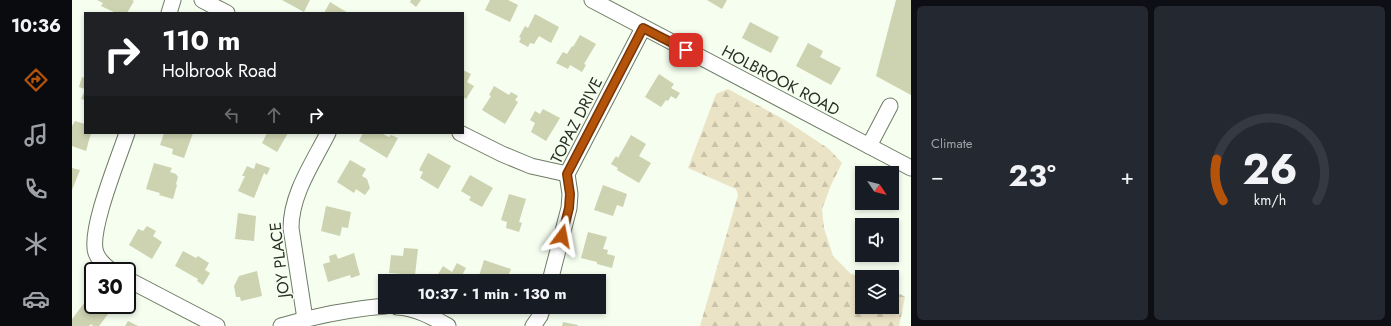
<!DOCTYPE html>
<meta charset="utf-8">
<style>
body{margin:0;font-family:Jost,sans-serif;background:#242831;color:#f1f3f6;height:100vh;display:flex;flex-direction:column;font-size:15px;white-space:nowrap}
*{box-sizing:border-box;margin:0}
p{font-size:13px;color:#9ea1a6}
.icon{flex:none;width:22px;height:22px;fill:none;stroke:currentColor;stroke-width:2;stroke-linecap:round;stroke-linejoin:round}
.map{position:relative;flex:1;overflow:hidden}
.panel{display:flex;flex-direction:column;gap:6px;padding:6px;background:#0d0f14;width:480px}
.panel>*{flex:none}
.banner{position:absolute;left:12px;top:12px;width:380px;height:122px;border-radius:0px;box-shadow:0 2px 6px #0003;background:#202124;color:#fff;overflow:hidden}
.needle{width:26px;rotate:125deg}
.controls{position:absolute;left:783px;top:166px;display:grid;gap:8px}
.controls a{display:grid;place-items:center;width:44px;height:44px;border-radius:0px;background:#171b24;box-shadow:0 2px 6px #0003;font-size:20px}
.speed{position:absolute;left:12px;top:262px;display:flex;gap:8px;font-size:20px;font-weight:700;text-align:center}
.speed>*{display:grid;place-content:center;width:52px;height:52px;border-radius:50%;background:#171b24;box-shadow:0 2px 6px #0003;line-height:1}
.speed .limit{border:2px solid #111;border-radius:6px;background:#fff;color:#111}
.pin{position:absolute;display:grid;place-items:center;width:34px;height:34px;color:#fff;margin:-17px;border-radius:8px;box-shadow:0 2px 6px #0006}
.me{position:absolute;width:44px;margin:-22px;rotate:13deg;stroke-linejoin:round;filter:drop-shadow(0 0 3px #0008)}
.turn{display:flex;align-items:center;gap:14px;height:84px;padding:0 12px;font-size:18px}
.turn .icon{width:52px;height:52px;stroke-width:2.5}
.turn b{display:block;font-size:28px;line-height:34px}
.lanes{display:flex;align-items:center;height:38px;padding:0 12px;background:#0003;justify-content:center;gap:20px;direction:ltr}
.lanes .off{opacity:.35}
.big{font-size:30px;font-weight:700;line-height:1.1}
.panel .card{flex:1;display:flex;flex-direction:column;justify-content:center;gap:6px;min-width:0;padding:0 14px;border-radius:6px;background:#242831}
.panel .dial{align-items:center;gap:0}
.dial svg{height:104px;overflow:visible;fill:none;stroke:#363941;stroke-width:7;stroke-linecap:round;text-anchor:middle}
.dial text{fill:#f1f3f6;stroke:none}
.heat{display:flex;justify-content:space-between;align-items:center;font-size:22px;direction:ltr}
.panel .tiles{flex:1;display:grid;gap:6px;grid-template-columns:repeat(2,1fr)}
.trip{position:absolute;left:306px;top:274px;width:228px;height:40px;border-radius:0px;background:#171b24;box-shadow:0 2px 6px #0003;font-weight:700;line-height:40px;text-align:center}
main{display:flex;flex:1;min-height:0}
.dock{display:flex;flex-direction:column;width:72px;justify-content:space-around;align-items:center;background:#090b0e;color:#9ea1a6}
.dock .icon{width:28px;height:28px}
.dock .on{color:#b45309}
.dock b{font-size:18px;color:#f1f3f6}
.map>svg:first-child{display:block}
</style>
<main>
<nav class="dock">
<b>10:36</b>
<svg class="icon on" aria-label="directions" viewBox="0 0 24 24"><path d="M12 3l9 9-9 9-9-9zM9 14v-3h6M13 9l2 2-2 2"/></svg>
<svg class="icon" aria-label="music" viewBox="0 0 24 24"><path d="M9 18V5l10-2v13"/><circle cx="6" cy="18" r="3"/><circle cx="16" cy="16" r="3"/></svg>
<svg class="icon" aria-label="phone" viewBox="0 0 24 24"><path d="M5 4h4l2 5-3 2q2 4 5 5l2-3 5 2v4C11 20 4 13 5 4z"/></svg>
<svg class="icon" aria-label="climate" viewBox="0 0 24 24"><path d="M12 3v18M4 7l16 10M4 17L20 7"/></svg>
<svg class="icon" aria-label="car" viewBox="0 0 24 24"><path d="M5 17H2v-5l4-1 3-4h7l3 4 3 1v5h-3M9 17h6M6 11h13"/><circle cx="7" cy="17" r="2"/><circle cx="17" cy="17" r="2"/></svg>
</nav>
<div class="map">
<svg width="839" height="326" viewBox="0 0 839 326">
<defs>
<pattern id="forest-firs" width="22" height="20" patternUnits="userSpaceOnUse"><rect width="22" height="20" fill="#ebe3c6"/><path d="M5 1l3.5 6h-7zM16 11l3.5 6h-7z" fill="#cac3aa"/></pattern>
</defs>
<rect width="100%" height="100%" fill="#f5feef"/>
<path fill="url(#forest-firs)" d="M656 89 713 120 757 149 770 163 759 185 750 209 752 228 761 256 779 274 790 277V307H820V289L833 297 827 326H628L666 195 664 189 616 168 644 94Z"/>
<g fill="#cdd2b0">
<path d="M25 0H60L62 1 55 13H44L29 6 31 3Z"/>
<path d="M210 0H238L232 12Z"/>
<path d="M339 0H349L344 7 338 2Z"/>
<path d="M418 0H436L446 5 438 22 413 10Z"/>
<path d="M635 0H655L650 9Z"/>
<path d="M824 0H839V95L804 76Z"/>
<path d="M258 2 276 13H252Z"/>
<path d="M463 14 487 27 479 43 467 36 462 44 458 43 456 47 447 42 449 38 447 37 453 26 456 28Z"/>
<path d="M678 22 707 37 699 53 670 38Z"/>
<path d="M508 35 524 44 512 64 514 65 510 72 498 65 496 69 484 63 491 52 495 54 500 46 501 47Z"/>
<path d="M736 43 751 51 748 57 769 68 759 85 724 66Z"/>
<path d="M391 70 399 74 395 82 402 86 394 99 391 97Z"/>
<path d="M587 74 602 84 599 88 608 93 604 99 599 96 596 101 594 100 589 107 573 97Z"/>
<path d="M10 77 13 78V89L7 87Z"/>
<path d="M422 86 437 95 439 92 446 96 443 100 446 102 433 124 410 110 419 96 417 95Z"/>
<path d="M13 90V100L9 99Z"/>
<path d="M471 109 488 118 474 141 459 132 463 123 458 120 463 111 468 114Z"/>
<path d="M3 121 13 124V133H19L14 151 0 146V126Z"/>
<path d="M92 133H121L112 158 100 154 101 149 88 145Z"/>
<path d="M195 133H216L205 152 190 143Z"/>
<path d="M291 133H309L317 137 319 135 326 138 315 158 287 141Z"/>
<path d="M559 135 574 144 567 156 579 163 567 183 545 170 546 168 539 164 544 156 546 158Z"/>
<path d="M356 153 379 166 366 189 348 178 351 172 347 170Z"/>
<path d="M278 160 294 169 290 176 295 179 298 188 293 195 284 189 282 193 265 182Z"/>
<path d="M82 163 100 168 98 172 104 174 106 177 104 184 105 185 101 199 87 195 88 193 74 189Z"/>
<path d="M184 163 198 168 195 175 192 173 182 198 166 191 173 176H170L175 166 182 169Z"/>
<path d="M0 168 8 170 0 190Z"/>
<path d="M398 175 421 188 410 207 397 200 399 197 389 191Z"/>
<path d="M531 185 555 194 551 207 545 205 541 216 522 210Z"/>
<path d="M437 194 454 199 447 222 450 223 447 232 434 228 435 222 429 220Z"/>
<path d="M254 206 279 212 276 228 270 227 268 236 249 231Z"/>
<path d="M166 213 184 216 182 241 163 239Z"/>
<path d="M75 226 84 231 81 236 90 242 80 259 57 245 66 229 71 231Z"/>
<path d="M516 232 535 237 531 249 536 250 535 254 543 256 540 268 525 264V262L509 258Z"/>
<path d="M332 248 346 249 343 275 317 273 319 255 331 256Z"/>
<path d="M111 251 124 258 126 256 137 263 133 270 138 273 131 285 125 281 126 279 103 266Z"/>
<path d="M282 253 288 275 279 278 278 275 256 282 251 264 258 262 257 256 264 254 266 259Z"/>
<path d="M412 260 439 269 434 281H414L406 279Z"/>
<path d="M385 263 394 268 387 281H362L371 266 380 272Z"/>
<path d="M185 271 190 296 169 301 168 297H164L162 286 167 276Z"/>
<path d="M527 297 533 298 529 311 516 308 527 307Z"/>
<path d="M16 298 21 302V305H25L36 314 27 326H21L19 324 17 326H0V319Z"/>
<path d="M56 321 66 326H53Z"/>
<path d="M491 322 506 325V326H490Z"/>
</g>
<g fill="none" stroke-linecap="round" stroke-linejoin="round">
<defs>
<g id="minor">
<path d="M130 0 155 13"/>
<path d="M520 0 839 168"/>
<path d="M97 13 101 0"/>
<path d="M388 133 430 154 459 166 495 174"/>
<path d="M797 146 818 106"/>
<path d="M40 271C33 266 27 261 24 253 16 232 47 157 55 133"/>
<path d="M55 279 145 326"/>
<path d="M478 281 497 208 498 194 495 174 571 28"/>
<path d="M325 307C344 308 360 317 376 326"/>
<path d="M233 319 219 228C219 194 241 163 256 133"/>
<path d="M209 326C243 316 278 309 313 306"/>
<path d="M461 326 468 316 471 307"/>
</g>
</defs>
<use href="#minor" stroke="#6e7b65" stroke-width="17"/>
<use href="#minor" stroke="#fff" stroke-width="15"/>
</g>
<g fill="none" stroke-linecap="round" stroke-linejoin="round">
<defs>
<path id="route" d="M490 236 497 208 498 194 495 174 571 28 614 50"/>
</defs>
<use href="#route" stroke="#753606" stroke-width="10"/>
<use href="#route" stroke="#b45309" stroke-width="7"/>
</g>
<g text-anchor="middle" stroke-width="3" stroke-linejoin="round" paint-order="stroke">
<g font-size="16" fill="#2a2f26" stroke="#f5feef">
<text transform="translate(709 80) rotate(28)" y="6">HOLBROOK ROAD</text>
<text transform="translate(504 120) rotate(-63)" y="6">TOPAZ DRIVE</text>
<text transform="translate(207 260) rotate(-97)" y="6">JOY PLACE</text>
</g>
</g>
</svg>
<div class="controls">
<a><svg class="needle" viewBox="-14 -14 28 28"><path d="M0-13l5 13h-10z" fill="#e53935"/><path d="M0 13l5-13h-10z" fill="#9ea1a6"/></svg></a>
<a><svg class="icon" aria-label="sound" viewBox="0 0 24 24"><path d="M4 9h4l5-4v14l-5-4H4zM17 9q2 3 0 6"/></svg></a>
<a><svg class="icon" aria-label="layers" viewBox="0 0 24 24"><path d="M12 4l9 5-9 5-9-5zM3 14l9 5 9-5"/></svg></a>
</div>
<div class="speed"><div class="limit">30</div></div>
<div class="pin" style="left:614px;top:50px;background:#d93025"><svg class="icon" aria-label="arrive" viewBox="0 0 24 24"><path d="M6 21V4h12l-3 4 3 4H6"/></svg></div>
<svg class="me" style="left:490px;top:236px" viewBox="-20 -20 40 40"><path d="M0-17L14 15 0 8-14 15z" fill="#b45309" stroke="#fff" stroke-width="4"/></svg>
<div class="trip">10:37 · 1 min · 130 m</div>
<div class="banner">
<div class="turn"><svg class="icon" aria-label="right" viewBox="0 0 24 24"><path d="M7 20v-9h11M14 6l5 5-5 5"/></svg><div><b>110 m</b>Holbrook Road</div></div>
<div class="lanes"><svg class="icon off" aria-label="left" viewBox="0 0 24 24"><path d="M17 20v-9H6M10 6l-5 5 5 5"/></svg><svg class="icon off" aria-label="ahead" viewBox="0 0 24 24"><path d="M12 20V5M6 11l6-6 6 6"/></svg><svg class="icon" aria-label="right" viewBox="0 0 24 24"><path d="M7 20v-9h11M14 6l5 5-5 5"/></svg></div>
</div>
</div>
<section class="panel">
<div class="tiles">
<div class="card"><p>Climate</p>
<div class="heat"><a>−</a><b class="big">23°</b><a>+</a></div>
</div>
<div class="card dial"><svg viewBox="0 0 100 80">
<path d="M14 69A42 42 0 1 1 86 69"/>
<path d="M14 69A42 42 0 0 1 9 37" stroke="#b45309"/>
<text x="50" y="56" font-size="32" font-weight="700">26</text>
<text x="50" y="72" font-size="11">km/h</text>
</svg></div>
</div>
</section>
</main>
